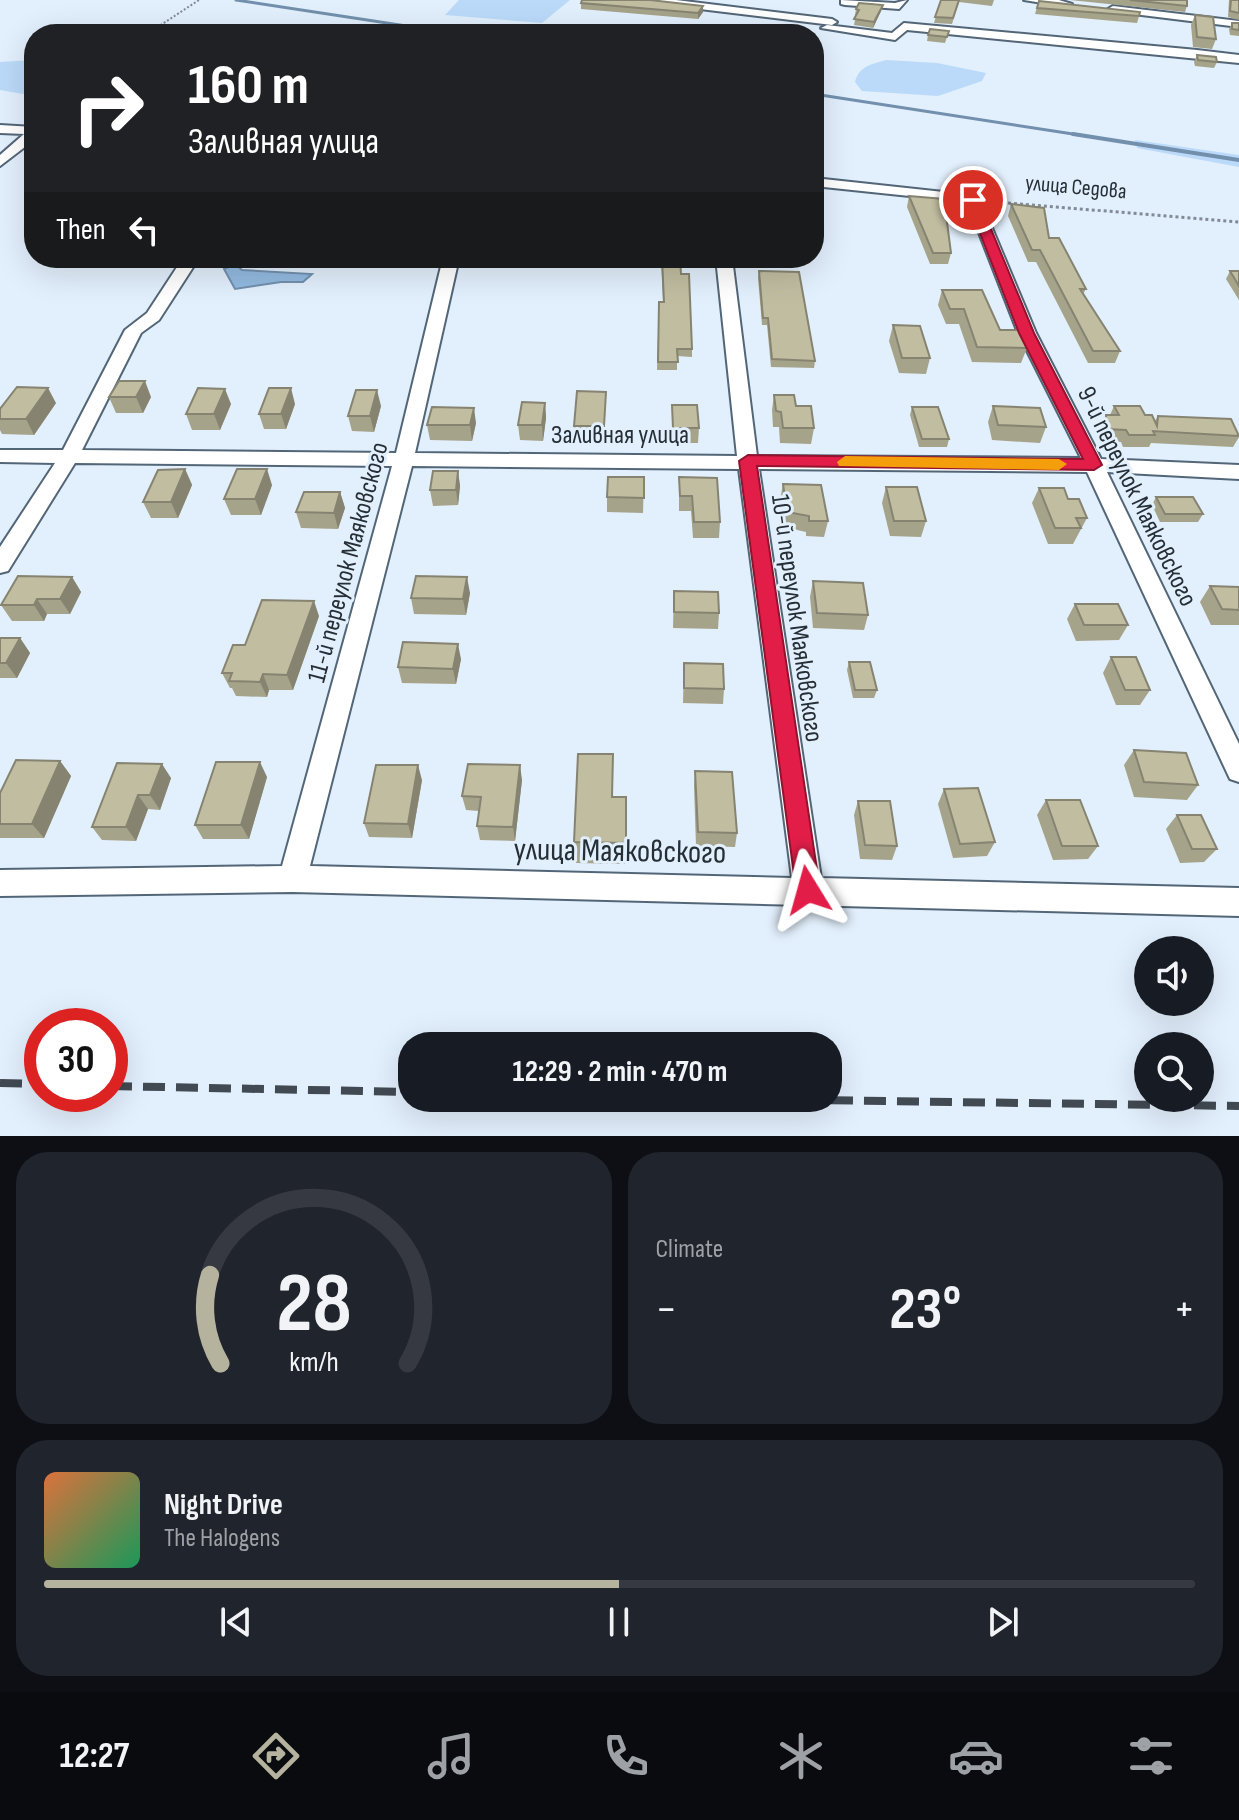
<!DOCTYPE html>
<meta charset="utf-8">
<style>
body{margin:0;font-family:"Sofia Sans Condensed",sans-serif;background:#20242c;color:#f1f3f6;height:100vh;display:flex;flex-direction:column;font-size:30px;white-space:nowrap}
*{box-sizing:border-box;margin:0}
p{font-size:26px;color:#9ea1a6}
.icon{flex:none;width:44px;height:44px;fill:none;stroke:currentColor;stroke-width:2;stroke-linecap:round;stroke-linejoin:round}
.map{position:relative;height:1136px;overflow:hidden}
.side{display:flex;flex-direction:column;gap:16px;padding:16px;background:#0d0f14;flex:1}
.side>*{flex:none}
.guide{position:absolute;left:24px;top:24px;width:800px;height:244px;border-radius:32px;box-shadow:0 8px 32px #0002;background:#202124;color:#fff;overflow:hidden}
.controls{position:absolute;left:1134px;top:936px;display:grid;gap:16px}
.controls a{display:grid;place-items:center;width:80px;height:80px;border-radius:50%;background:#171b24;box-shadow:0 8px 32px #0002;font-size:40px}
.speed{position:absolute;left:24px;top:1008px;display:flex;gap:16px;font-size:40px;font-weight:700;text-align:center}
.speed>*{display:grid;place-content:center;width:104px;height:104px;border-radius:50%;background:#171b24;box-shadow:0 8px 32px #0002;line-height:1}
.speed .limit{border:12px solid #d22;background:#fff;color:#111}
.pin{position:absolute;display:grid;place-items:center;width:68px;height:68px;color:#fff;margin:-34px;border:4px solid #fff;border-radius:50%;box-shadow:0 2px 8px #0007}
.me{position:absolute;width:88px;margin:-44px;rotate:352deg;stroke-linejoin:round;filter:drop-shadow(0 0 6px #0008)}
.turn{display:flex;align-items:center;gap:28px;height:168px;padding:0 32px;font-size:36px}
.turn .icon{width:104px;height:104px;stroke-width:2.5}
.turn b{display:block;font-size:56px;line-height:68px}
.then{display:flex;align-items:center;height:76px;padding:0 32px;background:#0003;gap:16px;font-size:30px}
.big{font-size:60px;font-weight:700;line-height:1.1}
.side .tile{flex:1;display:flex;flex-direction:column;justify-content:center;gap:12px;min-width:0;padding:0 28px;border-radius:32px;background:#20242c}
.side .dial{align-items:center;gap:0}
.dial svg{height:208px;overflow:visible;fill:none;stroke:#363941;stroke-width:7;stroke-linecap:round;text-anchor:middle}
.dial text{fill:#f1f3f6;stroke:none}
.song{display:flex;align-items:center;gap:24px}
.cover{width:96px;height:96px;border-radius:12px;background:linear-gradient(135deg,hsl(20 70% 55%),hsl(150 70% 35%))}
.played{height:8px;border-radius:4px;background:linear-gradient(90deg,#b5b39d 50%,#363941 50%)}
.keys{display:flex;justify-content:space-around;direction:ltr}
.heat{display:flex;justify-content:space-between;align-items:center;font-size:44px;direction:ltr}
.side .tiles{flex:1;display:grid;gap:16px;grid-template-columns:1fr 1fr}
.tile:last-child{grid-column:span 2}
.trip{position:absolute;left:398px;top:1032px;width:444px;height:80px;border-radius:32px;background:#171b24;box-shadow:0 8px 32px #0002;font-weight:700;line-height:80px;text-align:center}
.tabs{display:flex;height:128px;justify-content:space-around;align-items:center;background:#090b0e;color:#9ea1a6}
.tabs .icon{width:56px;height:56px}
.tabs .selected{color:#b5b39d}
.tabs b{font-size:36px;color:#f1f3f6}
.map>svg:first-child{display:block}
</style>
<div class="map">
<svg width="1239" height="1136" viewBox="0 0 1239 1136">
<rect width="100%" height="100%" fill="#e2effc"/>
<g fill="#bbdaf9">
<path d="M459 0H570L542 23 445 15Z"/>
<path d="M34 60V96L0 90V62Z"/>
<path d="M886 60 937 63 986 73 982 81 938 96 862 91 855 82C859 66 872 64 886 60Z"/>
<path d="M1135 140 1239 155V167L1137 148Z"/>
</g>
<path fill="#92bae0" stroke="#7290ad" stroke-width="2" d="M235 264 242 270 312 274 303 282H281L235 289 224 269Z"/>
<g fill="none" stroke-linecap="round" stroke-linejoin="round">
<g stroke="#7290ad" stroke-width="3">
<path d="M236 0 459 34"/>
<path d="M814 94 1086 136"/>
</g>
<path stroke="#7290ad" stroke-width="4" d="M1073 134 1239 160"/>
<defs>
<g id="minor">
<path d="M645 0H676L832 19 837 22 832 25 650 3Z"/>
<path d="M841 0 895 3 907 0 899 9 845 5 841 4Z"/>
<path d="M1024 0H1059L1072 4 1067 7Z"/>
<path d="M1113 6 1239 21V27L1109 11 1108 9Z"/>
<path d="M904 23 1197 50 1239 55V63L907 30 895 40 821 28 827 25 892 33Z"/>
<path d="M0 125 34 127V140L0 166V155L24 134 0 133Z"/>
<path d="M814 178 999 198V204H982L1036 333 1101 459 1239 465V479L1107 472 1239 744V782L1230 779 1087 472 759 469 821 878 1239 888V916L293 892 0 896V870L282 866 392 466 75 463 8 571 0 573V547L55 463 0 462V450H63L125 330 147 313 183 258H199L159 320 141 333 82 450 396 453 443 258H459L415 453 737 456 716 258H732L757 456 1081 458 1018 333 967 202 814 186ZM412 466 739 469 792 878 310 866Z"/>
</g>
</defs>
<use href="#minor" stroke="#536678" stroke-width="4"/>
<path stroke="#818b96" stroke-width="2" stroke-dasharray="2 2" stroke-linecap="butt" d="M147 34 199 0"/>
<path stroke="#818b96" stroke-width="3" stroke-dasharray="3 3" stroke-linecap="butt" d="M1008 203 1239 222"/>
<use href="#minor" fill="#fff" fill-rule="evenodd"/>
<g stroke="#414952" stroke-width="8" stroke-dasharray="22 11" stroke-linecap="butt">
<path d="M0 1083 42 1084"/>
<path d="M110 1086 412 1092"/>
<path d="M666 1098 1239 1106"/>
</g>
</g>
<g fill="#a5a38a">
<path d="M941 0H994L992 6 959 2 952 24 934 23Z"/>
<path d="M1070 0H1187V6L1185 12Z"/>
<path d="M1229 0H1239V20L1228 17Z"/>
<path d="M1039 1 1139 16 1137 23 1035 14Z"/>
<path d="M581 3 703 12 698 19 581 9Z"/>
<path d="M883 5 881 11 873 28 854 25 856 15H855L856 9Z"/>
<path d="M1195 15 1216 39 1212 49 1193 47 1191 25Z"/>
<path d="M1232 23H1239V36L1230 35 1229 29Z"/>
<path d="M949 31 945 43 927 41 928 35Z"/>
<path d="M1197 55 1217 62 1214 68 1195 66 1194 62Z"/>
<path d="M909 196 951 253 948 264H930L907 207Z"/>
<path d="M1011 204 1049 238 1086 289 1083 294 1120 351 1115 363H1088L1036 262H1028L1008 216Z"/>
<path d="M661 258 681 274 692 349V357L677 356V370H657L659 302H663Z"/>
<path d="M759 271 815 361 814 368 771 367 767 325H762L758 278Z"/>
<path d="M1230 271H1239V300L1226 279Z"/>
<path d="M942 290 1027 348 1021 363 972 362 959 324H946L938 305Z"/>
<path d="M893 325 930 358 926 374 899 373 889 341Z"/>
<path d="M606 392 604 442 575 441 574 426Z"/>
<path d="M774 395 814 428 811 444 780 443 779 427H773L772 410Z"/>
<path d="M109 397H151L143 413H116Z"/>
<path d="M56 403 34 435 2 434 0 430V409Z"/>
<path d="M545 403 546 418 543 441 520 440 518 425Z"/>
<path d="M231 404 220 430H192L186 414Z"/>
<path d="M295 404 286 429H264L259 414Z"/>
<path d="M672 405 699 428 698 443H672Z"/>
<path d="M381 406 374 432 352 431 348 416Z"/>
<path d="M993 406 1046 427 1040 443 992 440 988 422Z"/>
<path d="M1114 406 1145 415 1155 421 1158 416 1239 434V437L1233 447 1151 443 1149 447H1123L1121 442 1101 441V427L1106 415H1110Z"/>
<path d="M912 407 949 439 947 447H919L910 415Z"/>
<path d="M476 423 472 441 430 440 427 425Z"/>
<path d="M185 469 192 485 178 518H151L143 502Z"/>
<path d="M458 471 460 486 458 505 433 506 430 490Z"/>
<path d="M644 477 643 513 607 512V497Z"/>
<path d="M679 477 720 522 719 538H693L691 511H679Z"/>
<path d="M783 484 828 521 824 537 806 536V532L784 527 780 500Z"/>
<path d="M272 485 261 515H231L224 499Z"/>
<path d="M886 487 926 521 921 537 890 536 882 503Z"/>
<path d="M1039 488 1068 499 1087 518 1073 544H1048L1032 503Z"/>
<path d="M340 492 345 508 338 529 301 528 296 512Z"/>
<path d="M1156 497 1203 514 1198 522H1160L1152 505Z"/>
<path d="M72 577 81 592 70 614H47L44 621H12L1 605Z"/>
<path d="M813 581 868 615 864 630 813 628 810 597Z"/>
<path d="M1210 586 1239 587V625H1211L1200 602Z"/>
<path d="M674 591 719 613 718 629 673 628Z"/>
<path d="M470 593 466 615 414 614 411 598Z"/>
<path d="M1075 604 1128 625 1119 640 1076 641 1067 619Z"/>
<path d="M319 616 293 690H269L267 697 236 696 232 688H230L222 673 245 645Z"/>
<path d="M0 638H20L30 653 17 678H0Z"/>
<path d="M1111 657 1150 690 1140 705H1116L1103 673Z"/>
<path d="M461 659 456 684 402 683 398 667Z"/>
<path d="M849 662 877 690 874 698H853L847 670Z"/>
<path d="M684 663 724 689 723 704 683 703Z"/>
<path d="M1134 750 1198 785 1187 800 1134 797 1124 765Z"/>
<path d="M60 761 71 776 44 838H0V793Z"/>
<path d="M117 763 171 778 160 810 148 809 136 841 102 840 92 827Z"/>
<path d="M695 771 737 833 735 847 696 846 694 786Z"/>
<path d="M267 777 249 839H203L195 825Z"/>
<path d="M422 780 412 838 369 837 364 823Z"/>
<path d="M522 780 515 841 480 840 477 826 479 811 466 810 462 796Z"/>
<path d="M944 789 995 842 987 856 953 858 938 804Z"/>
<path d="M612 797H626L625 864 576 863 574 842Z"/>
<path d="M1046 800 1098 846 1088 859 1053 860 1037 815Z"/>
<path d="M858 801 897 846 892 860 860 859 854 815Z"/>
<path d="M1177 815 1217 849 1204 862 1180 863 1166 829Z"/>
</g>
<g fill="#868471">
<path d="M883 5 881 11 873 28 874 22Z"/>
<path d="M703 6V12L698 19V13Z"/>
<path d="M145 381 151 397 143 413 136 397Z"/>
<path d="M48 388 56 403 34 435 26 419Z"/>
<path d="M291 388 295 404 286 429 281 414Z"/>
<path d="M225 389 231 404 220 430 214 414Z"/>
<path d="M377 390 381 406 374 432 370 416Z"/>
<path d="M545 403 546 418 543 441 542 425Z"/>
<path d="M474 408 476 423 472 441 470 425Z"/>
<path d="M185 469 192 485 178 518 171 502Z"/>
<path d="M267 469 272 485 261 515 255 499Z"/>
<path d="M458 471 460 486 458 505 456 490Z"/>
<path d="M340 492 345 508 338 529 334 513Z"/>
<path d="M72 577 81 592 70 614 60 599Z"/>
<path d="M467 577 470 593 466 615 463 599Z"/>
<path d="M37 599 47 614 44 621 34 605Z"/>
<path d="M314 601 319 616 293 690 287 675Z"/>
<path d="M20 638 30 653 17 678 6 663Z"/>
<path d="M458 644 461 659 456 684 453 669Z"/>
<path d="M263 674 269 690 267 697 260 682Z"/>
<path d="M60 761 71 776 44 838 32 824Z"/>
<path d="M260 762 267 777 249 839 241 825Z"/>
<path d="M162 764 171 778 160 810 150 795Z"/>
<path d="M418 765 422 780 412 838 408 824Z"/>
<path d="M520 765 522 780 515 841 513 827Z"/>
<path d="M138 795 148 809 136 841 126 827Z"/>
</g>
<g fill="#c0bda1" stroke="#868471" stroke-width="2">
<path d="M582 0H650L703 6 698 13 581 3Z"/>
<path d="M941 0H959L953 18 935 17Z"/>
<path d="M1130 0H1187V6Z"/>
<path d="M1231 0H1239V13L1230 11Z"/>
<path d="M1039 1 1140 12 1139 16 1037 8Z"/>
<path d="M859 3 883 5 874 22 854 19 859 10 856 9Z"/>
<path d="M1195 15 1213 17 1216 39 1197 37Z"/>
<path d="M1232 23H1239V30L1232 29Z"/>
<path d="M930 29 949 31 947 37 928 35Z"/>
<path d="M1197 55 1216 57 1217 62 1198 60Z"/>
<path d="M909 196 944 199 951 253H933Z"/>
<path d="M1011 204 1044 208 1049 238H1059L1086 289H1080L1120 351H1093L1040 250H1032Z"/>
<path d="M662 258H680L681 274H689L692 349H677L678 362H658L659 302H664Z"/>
<path d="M759 271 799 272 815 361 772 359 768 318H763Z"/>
<path d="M1230 271H1239V286Z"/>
<path d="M942 290H982L1000 330H1019L1027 348 977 347 964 309H950Z"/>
<path d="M893 325 920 326 930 358H902Z"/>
<path d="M119 381H145L136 397H109Z"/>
<path d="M17 387 48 388 26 419H0V409Z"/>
<path d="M198 388 225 389 214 414H186Z"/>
<path d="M269 388H291L281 414H259Z"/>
<path d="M356 390H377L370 416H348Z"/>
<path d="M577 391 606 392 604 426H574Z"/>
<path d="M774 395H794L796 406H811L814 428H783L781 412 776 411Z"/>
<path d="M522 402 545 403 542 425H518Z"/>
<path d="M672 405H697L699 428H673Z"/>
<path d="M993 406 1040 408 1046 427 998 425Z"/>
<path d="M1114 406H1140L1145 415H1152L1157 426 1158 416 1231 419 1239 436 1153 431 1155 435H1129L1126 430 1106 429V415H1119Z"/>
<path d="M432 407 474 408 470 425H427Z"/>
<path d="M912 407H938L949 439H922Z"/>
<path d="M185 469 171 502H143L158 470Z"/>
<path d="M237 469H267L255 499H224Z"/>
<path d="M433 471H458L456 490H430Z"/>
<path d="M608 477H644V498L607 497Z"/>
<path d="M679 477 717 478 720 522H694L692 496H680Z"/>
<path d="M783 484 821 485 828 521H809V516L787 512Z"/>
<path d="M886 487H917L926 521H894Z"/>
<path d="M1039 488H1064L1068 499H1079L1087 518H1076L1081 528H1055Z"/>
<path d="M304 492H340L334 513 296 512Z"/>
<path d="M1156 497H1193L1203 514H1165Z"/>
<path d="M18 576 72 577 60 599H37L34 605H1Z"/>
<path d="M416 576 467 577 463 599 411 598Z"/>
<path d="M813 581 863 583 868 615 817 613Z"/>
<path d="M1210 586 1239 587V610L1222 609Z"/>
<path d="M674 591 718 592 719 613 674 612Z"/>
<path d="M262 600 314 601 287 675 263 674 260 682 229 681 232 673H222L233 645H245Z"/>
<path d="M1075 604H1118L1128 625H1084Z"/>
<path d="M0 638H20L6 663H0Z"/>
<path d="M403 642 458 644 453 669 398 667Z"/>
<path d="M1111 657H1136L1150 690H1125Z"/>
<path d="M849 662H870L877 690H855Z"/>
<path d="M684 663 723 664 724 689 684 688Z"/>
<path d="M1134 750 1186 753 1198 785 1144 782Z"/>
<path d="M578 754H613L612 797H626V843L574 842Z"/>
<path d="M16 760 60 761 32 824H0V793Z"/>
<path d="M216 762H260L241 825H195Z"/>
<path d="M117 763 162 764 150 795H138L126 827H92Z"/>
<path d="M468 764 520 765 513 827 477 826 481 797 462 796Z"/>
<path d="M376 765H418L408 824 364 823Z"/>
<path d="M695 771 732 772 737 833 698 832Z"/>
<path d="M978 788 995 842 960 844 944 789Z"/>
<path d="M1046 800H1080L1098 846H1062Z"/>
<path d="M858 801H890L897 846 865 845Z"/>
<path d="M1177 815H1201L1217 849H1192Z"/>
</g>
<path fill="#e11d48" stroke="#92132f" stroke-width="2" d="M973 196 979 200 1034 333 1102 465 1094 470 757 466 820 890 816 898 808 901 800 898 796 890 739 461 748 455 1083 459 1019 333 967 200Z"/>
<path fill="#f59e0b" d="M845 456 1059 459 1067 464 1059 470 839 466 837 462Z"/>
<g text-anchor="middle" stroke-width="6" stroke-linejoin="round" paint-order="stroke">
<g font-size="22" fill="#262e36" stroke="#e2effc">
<text transform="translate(1076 186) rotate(5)" y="8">улица Седова</text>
</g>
<g font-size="26" fill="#262e36" stroke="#e2effc">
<text x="620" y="443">Заливная улица</text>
<text transform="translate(1138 496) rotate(64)" y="9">9-й переулок Маяковского</text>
<text transform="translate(347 562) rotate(-75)" y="9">11-й переулок Маяковского</text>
<text transform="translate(798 618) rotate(82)" y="9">10-й переулок Маяковского</text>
</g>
<g font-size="32" fill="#262e36" stroke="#e2effc">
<text transform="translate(620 850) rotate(1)" y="11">улица Маяковского</text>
</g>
</g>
</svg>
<div class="controls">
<a><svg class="icon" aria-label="sound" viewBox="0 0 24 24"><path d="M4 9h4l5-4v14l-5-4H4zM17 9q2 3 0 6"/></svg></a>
<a><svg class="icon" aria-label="search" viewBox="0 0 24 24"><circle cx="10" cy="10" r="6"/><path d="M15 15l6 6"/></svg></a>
</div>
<div class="speed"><div class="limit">30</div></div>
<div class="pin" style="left:973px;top:200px;background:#d93025"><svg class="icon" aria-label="arrive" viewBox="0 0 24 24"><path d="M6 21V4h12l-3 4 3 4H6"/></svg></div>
<svg class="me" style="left:808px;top:890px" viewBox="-20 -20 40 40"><path d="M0-17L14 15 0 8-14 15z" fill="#e11d48" stroke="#fff" stroke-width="4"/></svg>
<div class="trip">12:29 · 2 min · 470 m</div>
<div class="guide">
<div class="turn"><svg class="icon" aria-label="right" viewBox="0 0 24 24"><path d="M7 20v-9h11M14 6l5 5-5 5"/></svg><div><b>160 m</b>Заливная улица</div></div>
<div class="then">Then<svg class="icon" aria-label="left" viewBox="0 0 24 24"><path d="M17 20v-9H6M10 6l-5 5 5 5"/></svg></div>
</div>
</div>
<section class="side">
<div class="tiles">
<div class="tile dial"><svg viewBox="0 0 100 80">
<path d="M14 69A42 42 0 1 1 86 69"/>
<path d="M14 69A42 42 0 0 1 10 35" stroke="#b5b39d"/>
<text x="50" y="56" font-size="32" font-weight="700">28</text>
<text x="50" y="72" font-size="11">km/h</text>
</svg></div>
<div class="tile"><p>Climate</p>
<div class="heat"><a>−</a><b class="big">23°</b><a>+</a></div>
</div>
<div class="tile">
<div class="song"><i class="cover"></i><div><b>Night Drive</b><p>The Halogens</p></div></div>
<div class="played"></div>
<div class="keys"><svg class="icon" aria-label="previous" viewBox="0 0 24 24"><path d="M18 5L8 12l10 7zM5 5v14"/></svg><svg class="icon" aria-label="pause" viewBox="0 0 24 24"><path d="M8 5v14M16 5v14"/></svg><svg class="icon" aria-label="next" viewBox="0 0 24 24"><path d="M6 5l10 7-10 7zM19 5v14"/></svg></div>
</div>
</div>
</section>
<nav class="tabs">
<b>12:27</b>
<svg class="icon selected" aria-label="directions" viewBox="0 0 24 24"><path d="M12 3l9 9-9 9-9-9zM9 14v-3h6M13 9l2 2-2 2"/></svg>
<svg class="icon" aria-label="music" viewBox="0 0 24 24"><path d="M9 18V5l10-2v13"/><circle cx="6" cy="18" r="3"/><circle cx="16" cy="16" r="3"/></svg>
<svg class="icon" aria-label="phone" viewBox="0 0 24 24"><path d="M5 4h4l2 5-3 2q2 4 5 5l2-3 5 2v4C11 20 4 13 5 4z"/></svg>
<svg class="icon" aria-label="climate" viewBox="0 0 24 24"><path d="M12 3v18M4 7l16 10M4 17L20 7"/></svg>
<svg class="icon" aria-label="car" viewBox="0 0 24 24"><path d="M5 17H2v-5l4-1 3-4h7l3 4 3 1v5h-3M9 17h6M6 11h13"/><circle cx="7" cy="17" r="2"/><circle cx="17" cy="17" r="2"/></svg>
<svg class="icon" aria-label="filters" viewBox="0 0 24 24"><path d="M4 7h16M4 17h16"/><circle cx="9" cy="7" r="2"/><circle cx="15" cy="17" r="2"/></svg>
</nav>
